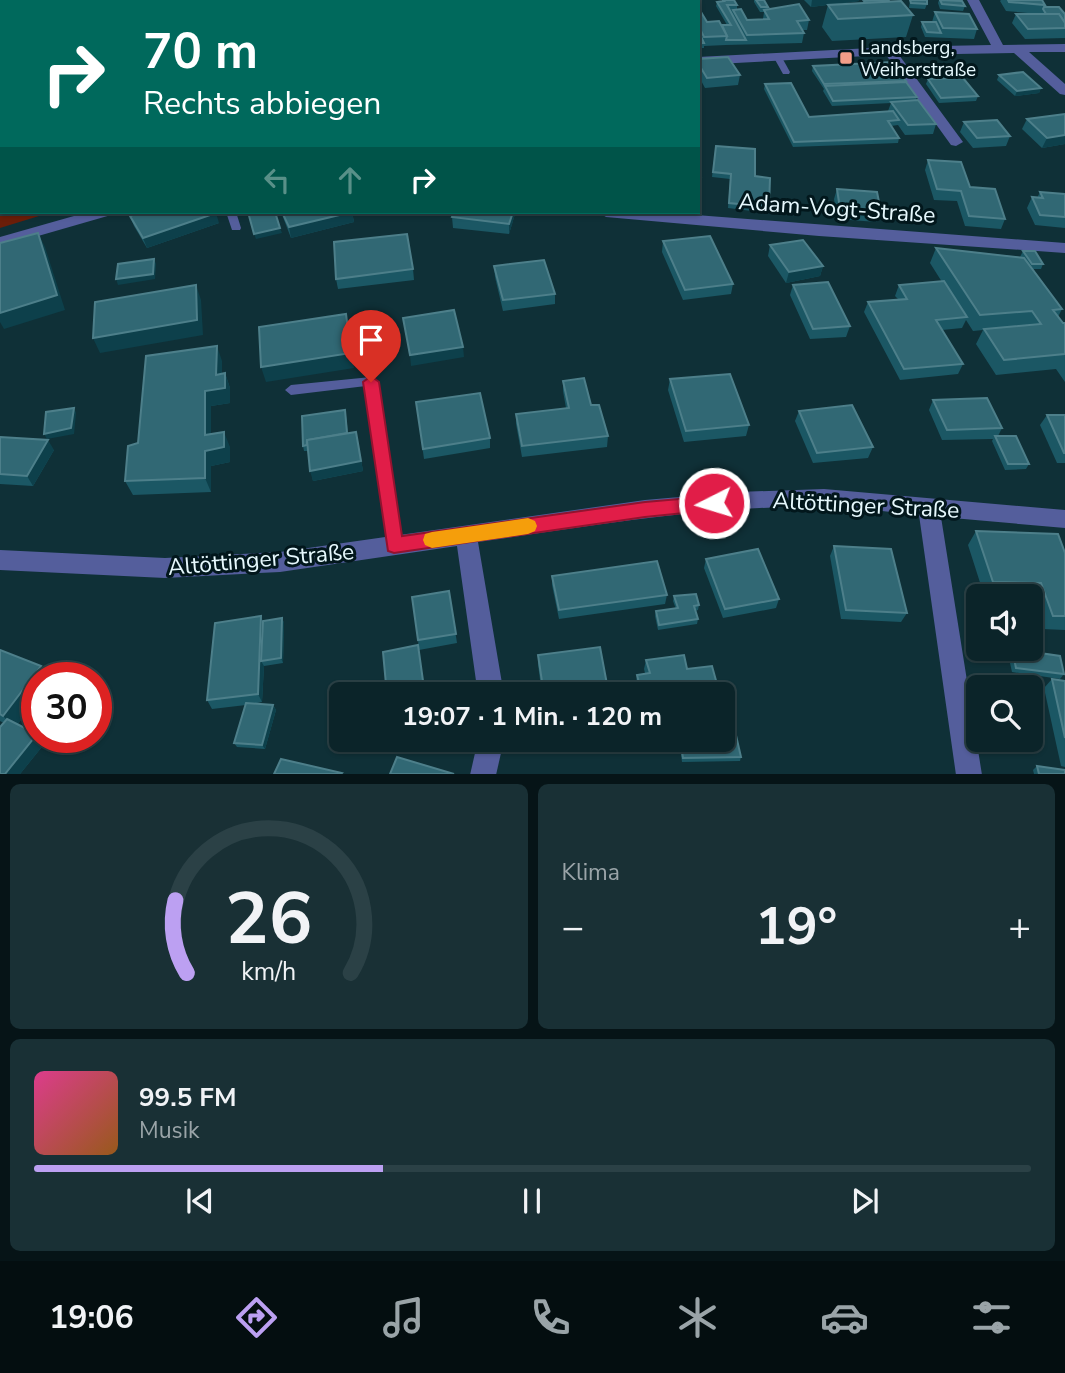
<!DOCTYPE html>
<html lang="de">
<meta charset="utf-8">
<style>
body{margin:0;font-family:"Nunito Sans",sans-serif;background:#193035;color:#f1f3f6;height:100vh;display:flex;flex-direction:column;font-size:26px;white-space:nowrap}
*{box-sizing:border-box;margin:0}
p{font-size:23px;color:#9aa4a8}
.icon{flex:none;width:38px;height:38px;fill:none;stroke:currentColor;stroke-width:2;stroke-linecap:round;stroke-linejoin:round}
.map{position:relative;height:774px;overflow:hidden}
.panel{display:flex;flex-direction:column;gap:10px;padding:10px;background:#061417;flex:1}
.panel>*{flex:none}
.top-card{position:absolute;left:0px;top:0px;width:700px;height:214px;box-shadow:0 2px 5px #0004,0 0 0 2px #2b4146;background:#00695c;color:#fff;overflow:hidden}
.buttons{position:absolute;left:966px;top:584px;display:grid;gap:14px}
.buttons a{display:grid;place-items:center;width:77px;height:77px;border-radius:10px;background:#0b2429;box-shadow:0 2px 5px #0004,0 0 0 2px #2b4146;font-size:35px}
.speed{position:absolute;left:21px;top:662px;display:flex;gap:14px;font-size:35px;font-weight:700;text-align:center}
.speed>*{display:grid;place-content:center;width:91px;height:91px;border-radius:50%;background:#0b2429;box-shadow:0 2px 5px #0004,0 0 0 2px #2b4146;line-height:1}
.speed .limit{border:10px solid #d22;background:#fff;color:#111}
.pin{position:absolute;display:grid;place-items:center;width:60px;height:60px;color:#fff;margin:-72px -30px;border-radius:50% 50% 50% 0;rotate:-45deg;box-shadow:0 0 7px #0007}
.pin .icon{rotate:45deg}
.me{position:absolute;width:77px;margin:-38px;rotate:265deg;stroke-linejoin:round;filter:drop-shadow(0 0 5px #0008)}
.turn{display:flex;align-items:center;gap:24px;height:147px;padding:0 28px;font-size:32px}
.turn .icon{width:91px;height:91px;stroke-width:2.5}
.turn b{display:block;font-size:49px;line-height:60px}
.lanes{display:flex;align-items:center;height:66px;padding:0 28px;background:#0003;justify-content:center;gap:35px;direction:ltr}
.lanes .off{opacity:.35}
.big{font-size:52px;font-weight:700;line-height:1.1}
.panel .card{flex:1;display:flex;flex-direction:column;justify-content:center;gap:10px;min-width:0;padding:0 24px;border-radius:10px;background:#193035}
.panel .dial{align-items:center;gap:0}
.dial svg{height:182px;overflow:visible;fill:none;stroke:#2b4146;stroke-width:7;stroke-linecap:round;text-anchor:middle}
.dial text{fill:#f1f3f6;stroke:none}
.song{display:flex;align-items:center;gap:21px}
.cover{width:84px;height:84px;border-radius:10px;background:linear-gradient(135deg,hsl(330 70% 55%),hsl(30 70% 35%))}
.played{height:7px;border-radius:4px;background:linear-gradient(90deg,#bca0f2 35%,#2b4146 35%)}
.keys{display:flex;justify-content:space-around;direction:ltr}
.heat{display:flex;justify-content:space-between;align-items:center;font-size:38px;direction:ltr}
.panel .tiles{flex:1;display:grid;gap:10px;grid-template-columns:1fr 1fr}
.card:last-child{grid-column:span 2}
.trip{position:absolute;left:329px;top:682px;width:406px;height:70px;border-radius:10px;background:#0b2429;box-shadow:0 2px 5px #0004,0 0 0 2px #2b4146;font-weight:700;line-height:70px;text-align:center}
.menu{display:flex;height:112px;justify-content:space-around;align-items:center;background:#040e10;color:#9aa4a8}
.menu .icon{width:49px;height:49px}
.menu .on{color:#bca0f2}
.menu b{font-size:32px;color:#f1f3f6}
.map>svg:first-child{display:block}
</style>
<div class="map">
<svg width="1065" height="775" viewBox="0 0 1065 775">
<rect width="100%" height="100%" fill="#0f3037"/>
<path fill="#6b1e09" d="M0 106 2 212H52L0 228Z"/>
<g fill="none" stroke-linecap="round" stroke-linejoin="round">
<g fill="#545e9c" fill-rule="evenodd">
<path d="M312 0H320L321 2H313Z"/>
<path d="M774 54H780L790 72 789 74H783L773 56Z"/>
<rect x="0" y="58" width="2" height="4"/>
<rect x="0" y="84" width="2" height="6"/>
<path d="M226 212H236L241 228 240 230H232Z"/>
<path d="M371 377 377 381 402 545 400 549 395 551 390 549 388 545 366 386 291 395 285 390 291 385Z"/>
</g>
<g fill="#545e9c" fill-rule="evenodd">
<path d="M674 0H693L673 2Z"/>
<path d="M967 0H979L1003 45 1065 44V52H1029L1065 84V95L1060 94 1014 53 899 55 963 142 956 146 951 145 886 55 698 65V57L890 47 991 45Z"/>
<path d="M598 212H657L1065 243V253L819 236 606 217Z"/>
<path d="M824 489 1065 510V528L941 517 982 775H956L919 515C887 512 855 507 823 507 707 505 592 526 478 542L504 695H478L457 546 280 572 165 578 0 570V550L165 558 280 552 645 500 737 492Z"/>
<path d="M478 740H504L496 775H470Z"/>
</g>
<g fill="#545e9c" fill-rule="evenodd">
<path d="M514 0H526L513 2Z"/>
<path d="M88 212H113L111 215 0 247V237Z"/>
</g>
</g>
<g fill="#1b5764">
<path d="M386 0H414L412 2H389Z"/>
<path d="M722 0H734L737 5V10L747 20 763 19 764 12H760L754 2V0H764L768 7V9L809 20 807 30H802L804 33 802 43 726 45 704 46V48H698V11L707 22 722 25H727L716 6 717 2 722 1Z"/>
<path d="M804 0H859V1L811 7Z"/>
<path d="M910 0 927 4 925 9 909 8Z"/>
<path d="M939 0H956L965 6 963 11 940 9 938 3Z"/>
<path d="M1001 0H1042L1045 5 1044 7 1065 14V38L1025 39 1012 23 1016 14H1039L1006 11 1000 1Z"/>
<path d="M864 1 890 2 913 15 906 37 832 41 822 27 828 5 863 3Z"/>
<path d="M935 12 977 29 974 39 925 37 921 27 922 22H932Z"/>
<path d="M698 59 740 75 738 85 705 88 698 75Z"/>
<path d="M813 66 906 81 905 82 917 97 916 100 936 124 933 134 905 135 898 125 891 126 899 138 898 143 793 147 764 89 765 84 809 117 888 111 891 103 832 106 823 91 824 89 812 71Z"/>
<path d="M999 75 1041 88 1039 93 1015 96 997 80Z"/>
<path d="M928 79 978 96 976 101 939 103 926 84Z"/>
<path d="M1065 114V144L1042 148 1022 129 1027 119Z"/>
<path d="M964 122 1010 136 1006 146 973 148 960 132Z"/>
<path d="M715 151 755 176 769 207 768 213 728 208 730 179 712 177Z"/>
<path d="M928 160 970 187 1005 219 1001 229 965 226 957 201 934 200 925 170Z"/>
<path d="M837 189 881 212 877 222 837 219 834 199Z"/>
<path d="M1040 192 1065 194V228L1035 225 1027 208 1032 197 1037 198Z"/>
<path d="M281 212H352L354 222 291 238Z"/>
<path d="M454 212H515V214L509 234 453 228 452 217Z"/>
<path d="M130 216 219 223 147 248 134 226Z"/>
<path d="M663 241 733 284 731 294 683 300 662 252Z"/>
<path d="M770 245 823 266 820 276 786 283 768 256Z"/>
<path d="M936 248 1020 257 1023 251 1043 264 1041 269H1033L1062 309 1058 317 1063 323H1065V382L1056 369 996 375 976 344 983 330 973 331 966 320 962 328 942 330 963 364 958 374 900 380 864 312 868 302 898 299 895 296 899 285 942 282 930 263Z"/>
<path d="M494 266 555 294V304L503 311 495 277Z"/>
<path d="M413 269 414 280 338 289 336 279Z"/>
<path d="M793 285 850 326 846 337 810 339 790 295Z"/>
<path d="M222 361V374L225 373 230 388V403L211 406V434L230 447V462L211 466V492L133 495 125 481 138 443Z"/>
<path d="M670 379 749 425 746 436 684 442 668 390Z"/>
<path d="M563 381 591 405 608 436 607 447 522 457 516 424V414L566 408 563 391Z"/>
<path d="M933 400 1002 428 998 436 1029 464 1026 469 1005 470 992 441 993 439 942 440 929 410Z"/>
<path d="M416 402 490 438V448L424 459Z"/>
<path d="M799 411 873 447 868 458 813 463 795 421Z"/>
<path d="M346 415 348 433 358 442 363 471 313 481 308 451H304L303 446Z"/>
<path d="M1047 415H1065V463H1057L1040 425Z"/>
<path d="M0 437 54 450 33 486 0 484Z"/>
<path d="M976 531 1065 553V630L1042 629 1031 597 984 595 968 545Z"/>
<path d="M834 546 907 613 901 622 841 619 830 556Z"/>
<path d="M706 559 779 599 776 608 723 618 704 568Z"/>
<path d="M552 576 667 595 665 604 559 619 552 585Z"/>
<path d="M449 591 457 643 419 650 418 640Z"/>
<path d="M674 596 699 605 698 610 695 611 698 619 697 624 658 630 655 616 656 611 676 609 673 601Z"/>
<path d="M282 618 284 623 283 663 264 666 262 702 253 704 273 705 276 710 265 749 237 747 234 743 246 705 212 709 207 700 263 621Z"/>
<path d="M418 645 425 692 411 695H388Z"/>
<path d="M1012 649 1064 674 1060 679 1012 672 1008 654Z"/>
<path d="M0 650 37 677V699L17 725 37 737H39L45 743 20 774H0L4 723 0 721Z"/>
<path d="M538 655 609 695H542L538 664Z"/>
<path d="M646 660 720 695H638L636 683 637 675 645 673 644 669Z"/>
<path d="M1052 679 1065 681V767L1061 766 1044 688Z"/>
<path d="M588 740H629V743L589 744Z"/>
<path d="M679 740H723L741 757 740 761 682 762Z"/>
<path d="M1037 766 1065 774H1034L1033 770Z"/>
</g>
<g fill="#0d404b">
<path d="M403 0H414L412 2H404Z"/>
<path d="M812 0H859V1L811 7Z"/>
<path d="M1041 88 1039 93 1015 96 1017 91Z"/>
<path d="M1065 135V144L1042 148 1047 138Z"/>
<path d="M352 212 354 222 291 238 289 227Z"/>
<path d="M513 212H515V214L509 234V224Z"/>
<path d="M216 213 219 223 147 248 143 238Z"/>
<path d="M280 228 282 233 256 239 254 234Z"/>
<path d="M38 233 45 247 65 310 4 329 0 322V313Z"/>
<path d="M154 259 156 264 155 279 118 285 116 279Z"/>
<path d="M823 266 820 276 786 283 789 272Z"/>
<path d="M196 285 201 300 203 335 100 353 93 338Z"/>
<path d="M346 314 354 368 266 382 261 367Z"/>
<path d="M217 346 222 361V388L225 373 230 388V403L211 406V450L205 435V391L216 375Z"/>
<path d="M463 347 464 357 411 366 410 355Z"/>
<path d="M74 408 76 413 74 434 47 439 44 434Z"/>
<path d="M224 432 230 447V462L211 466V492L205 478V451Z"/>
<path d="M356 432 363 471 313 481 310 471Z"/>
<path d="M48 440 54 450 33 486 27 476Z"/>
<path d="M261 616 265 626 261 661 264 666 262 702 258 694Z"/>
<path d="M282 618 284 623 283 663 281 658Z"/>
<path d="M41 666 50 677H37V699L15 728 3 716Z"/>
<path d="M273 705 276 710 265 749 262 745Z"/>
<path d="M37 734V737H39L45 743 20 774H5Z"/>
</g>
<g fill="#316874" stroke="#4d7f8a" stroke-width="2">
<path d="M556 0H585L584 2H555Z"/>
<path d="M723 0H734L737 5H727L746 40H726L727 36 722 25H731L717 2 724 1Z"/>
<path d="M756 0H764L768 7H761Z"/>
<path d="M873 0H888L890 2 866 3 864 1Z"/>
<path d="M910 0H927V4L911 3Z"/>
<path d="M940 0 962 1 965 6 942 4Z"/>
<path d="M1008 0H1042L1045 5 1009 2Z"/>
<path d="M901 1 913 15 838 19 828 5Z"/>
<path d="M799 4 809 20 797 21 804 33 747 35 733 10 741 9 747 20 769 19 764 10Z"/>
<path d="M1044 7H1059L1065 14V23L1059 14H1046L1043 9Z"/>
<path d="M698 12H701L707 22 719 21 727 36 704 37 698 25Z"/>
<path d="M935 12 969 14 977 29 943 28Z"/>
<path d="M1016 14H1059L1065 23V28L1028 29Z"/>
<path d="M922 22H936L941 33 927 32Z"/>
<path d="M698 30 704 43H698Z"/>
<path d="M728 57 740 75 707 78 698 63V59Z"/>
<path d="M893 62 906 81 824 84 813 66Z"/>
<path d="M1023 72 1041 88 1017 91 999 75Z"/>
<path d="M963 78 978 96 941 98 928 79Z"/>
<path d="M906 82 917 97 833 101 825 86Z"/>
<path d="M791 83 809 117 893 111 899 120 888 121 899 138 794 142 765 84Z"/>
<path d="M918 100 936 124 908 125 891 102Z"/>
<path d="M1065 114V135L1047 138 1027 119Z"/>
<path d="M997 120 1010 136 977 138 964 122Z"/>
<path d="M716 146 755 149V176L770 178 769 207 729 203 731 174 713 172Z"/>
<path d="M928 160 961 162 970 187 995 189 1005 219 969 216 961 191 937 189Z"/>
<path d="M698 178H701L699 204H698Z"/>
<path d="M837 189 877 192 881 212 840 209Z"/>
<path d="M1040 192 1065 194V217L1040 215 1032 197 1043 198Z"/>
<path d="M142 212H216V213L143 238 130 216Z"/>
<path d="M248 212H275L280 228 254 234Z"/>
<path d="M282 212H352L289 227Z"/>
<path d="M454 212H513L509 224 452 217Z"/>
<path d="M38 233 57 295 0 313V243Z"/>
<path d="M407 234 413 269 336 279 334 242Z"/>
<path d="M710 236 733 284 685 290 663 241Z"/>
<path d="M803 240 823 266 789 272 770 245Z"/>
<path d="M936 248 1024 258 1062 309 1053 310 1063 323H1065V354L1004 360 984 329 1041 324 1032 311 980 315Z"/>
<path d="M1023 251H1035L1043 264H1032Z"/>
<path d="M154 259 153 274 116 279 118 264Z"/>
<path d="M544 260 555 294 503 300 494 266Z"/>
<path d="M944 281 967 317 936 320 963 364 904 369 868 302 907 299 899 285Z"/>
<path d="M828 282 850 326 813 329 793 285Z"/>
<path d="M196 285 197 320 93 338 95 302Z"/>
<path d="M454 310 463 347 410 355 403 318Z"/>
<path d="M346 314 351 353 261 367 259 327Z"/>
<path d="M217 346 216 375 225 373V388L205 391V435L224 432V447L205 451V478L125 481 128 446 138 443 146 356Z"/>
<path d="M730 374 749 425 686 431 670 379Z"/>
<path d="M584 378 591 405H599L608 436 522 446 516 414 569 408 563 381Z"/>
<path d="M480 393 490 438 423 449 416 402Z"/>
<path d="M987 398 1002 428 947 430 933 400Z"/>
<path d="M852 405 873 447 817 453 799 411Z"/>
<path d="M74 408 71 428 44 434 46 412Z"/>
<path d="M345 410 347 433 307 440V445L303 446 302 416Z"/>
<path d="M1047 415H1065V453H1064Z"/>
<path d="M356 432 361 461 310 471 307 440Z"/>
<path d="M995 436H1016L1029 464H1008Z"/>
<path d="M0 437 48 440 27 476 0 474Z"/>
<path d="M976 531 1058 534 1065 553V616H1053L1041 583 993 582Z"/>
<path d="M834 546 891 549 907 613 846 610Z"/>
<path d="M758 549 779 599 725 609 706 559Z"/>
<path d="M657 561 667 595 559 610 552 576Z"/>
<path d="M449 591 456 634 418 640 412 597Z"/>
<path d="M696 594 699 605 694 606 698 619 659 625 656 611 678 608 674 596Z"/>
<path d="M261 616 258 694 207 700 215 623Z"/>
<path d="M282 618 281 658 261 661 263 621Z"/>
<path d="M418 645 424 688 387 695 383 652Z"/>
<path d="M600 647 609 695H544L538 655Z"/>
<path d="M1012 649 1060 656 1064 674 1016 668Z"/>
<path d="M0 650 41 666 3 716 0 714Z"/>
<path d="M684 655 687 669 712 666 720 695H642L637 675 650 673 646 660Z"/>
<path d="M1052 679 1065 681V738Z"/>
<path d="M246 703 273 705 262 745 234 743Z"/>
<path d="M7 719 37 734 5 774H0V727Z"/>
<path d="M735 731 741 757 683 758 680 740H723V732Z"/>
<path d="M397 757 454 774H390Z"/>
<path d="M281 759 342 773 341 774H274Z"/>
<path d="M1037 766 1065 770V774H1039Z"/>
</g>
<path fill="#e11d48" stroke="#92132f" stroke-width="2" d="M371 376 379 382 402 536 645 502 714 496 721 498 723 503 721 508 714 510 645 517 394 553 388 551 363 382Z"/>
<path fill="#f59e0b" d="M528 518 535 521 537 526 535 531 528 534 432 548 425 545 423 540 425 534 432 532Z"/>
<rect fill="#f49e88" stroke="#02171c" stroke-width="2.5" x="839" y="51" width="14" height="14" rx="3.5"/>
<g text-anchor="middle" stroke-width="6" stroke-linejoin="round" paint-order="stroke">
<g font-size="19" fill="#e6f8fd" stroke="#02171c" text-anchor="start">
<text x="860" y="54">Landsberg,<tspan x="860" dy="22">Weiherstraße</tspan></text>
</g>
<g font-size="23" fill="#e6f8fd" stroke="#02171c">
<text transform="translate(837 208) rotate(4)" y="8">Adam-Vogt-Straße</text>
<text transform="translate(866 505) rotate(3)" y="8">Altöttinger Straße</text>
<text transform="translate(261 559) rotate(-5)" y="8">Altöttinger Straße</text>
</g>
</g>
</svg>
<div class="buttons">
<a><svg class="icon" aria-label="sound" viewBox="0 0 24 24"><path d="M4 9h4l5-4v14l-5-4H4zM17 9q2 3 0 6"/></svg></a>
<a><svg class="icon" aria-label="search" viewBox="0 0 24 24"><circle cx="10" cy="10" r="6"/><path d="M15 15l6 6"/></svg></a>
</div>
<div class="speed"><div class="limit">30</div></div>
<div class="pin" style="left:371px;top:382px;background:#d93025"><svg class="icon" aria-label="arrive" viewBox="0 0 24 24"><path d="M6 21V4h12l-3 4 3 4H6"/></svg></div>
<svg class="me" style="left:714px;top:503px" viewBox="-20 -20 40 40"><circle r="17" fill="#e11d48" stroke="#fff" stroke-width="3"/><path d="M0-11L8 9 0 5-8 9z" fill="#fff"/></svg>
<div class="trip">19:07 · 1 Min. · 120 m</div>
<div class="top-card">
<div class="turn"><svg class="icon" aria-label="right" viewBox="0 0 24 24"><path d="M7 20v-9h11M14 6l5 5-5 5"/></svg><div><b>70 m</b>Rechts abbiegen</div></div>
<div class="lanes"><svg class="icon off" aria-label="left" viewBox="0 0 24 24"><path d="M17 20v-9H6M10 6l-5 5 5 5"/></svg><svg class="icon off" aria-label="ahead" viewBox="0 0 24 24"><path d="M12 20V5M6 11l6-6 6 6"/></svg><svg class="icon" aria-label="right" viewBox="0 0 24 24"><path d="M7 20v-9h11M14 6l5 5-5 5"/></svg></div>
</div>
</div>
<section class="panel">
<div class="tiles">
<div class="card dial"><svg viewBox="0 0 100 80">
<path d="M14 69A42 42 0 1 1 86 69"/>
<path d="M14 69A42 42 0 0 1 9 37" stroke="#bca0f2"/>
<text x="50" y="56" font-size="32" font-weight="700">26</text>
<text x="50" y="72" font-size="11">km/h</text>
</svg></div>
<div class="card"><p>Klima</p>
<div class="heat"><a>−</a><b class="big">19°</b><a>+</a></div>
</div>
<div class="card">
<div class="song"><i class="cover"></i><div><b>99.5 FM</b><p>Musik</p></div></div>
<div class="played"></div>
<div class="keys"><svg class="icon" aria-label="previous" viewBox="0 0 24 24"><path d="M18 5L8 12l10 7zM5 5v14"/></svg><svg class="icon" aria-label="pause" viewBox="0 0 24 24"><path d="M8 5v14M16 5v14"/></svg><svg class="icon" aria-label="next" viewBox="0 0 24 24"><path d="M6 5l10 7-10 7zM19 5v14"/></svg></div>
</div>
</div>
</section>
<nav class="menu">
<b>19:06</b>
<svg class="icon on" aria-label="directions" viewBox="0 0 24 24"><path d="M12 3l9 9-9 9-9-9zM9 14v-3h6M13 9l2 2-2 2"/></svg>
<svg class="icon" aria-label="music" viewBox="0 0 24 24"><path d="M9 18V5l10-2v13"/><circle cx="6" cy="18" r="3"/><circle cx="16" cy="16" r="3"/></svg>
<svg class="icon" aria-label="phone" viewBox="0 0 24 24"><path d="M5 4h4l2 5-3 2q2 4 5 5l2-3 5 2v4C11 20 4 13 5 4z"/></svg>
<svg class="icon" aria-label="climate" viewBox="0 0 24 24"><path d="M12 3v18M4 7l16 10M4 17L20 7"/></svg>
<svg class="icon" aria-label="car" viewBox="0 0 24 24"><path d="M5 17H2v-5l4-1 3-4h7l3 4 3 1v5h-3M9 17h6M6 11h13"/><circle cx="7" cy="17" r="2"/><circle cx="17" cy="17" r="2"/></svg>
<svg class="icon" aria-label="filters" viewBox="0 0 24 24"><path d="M4 7h16M4 17h16"/><circle cx="9" cy="7" r="2"/><circle cx="15" cy="17" r="2"/></svg>
</nav>
